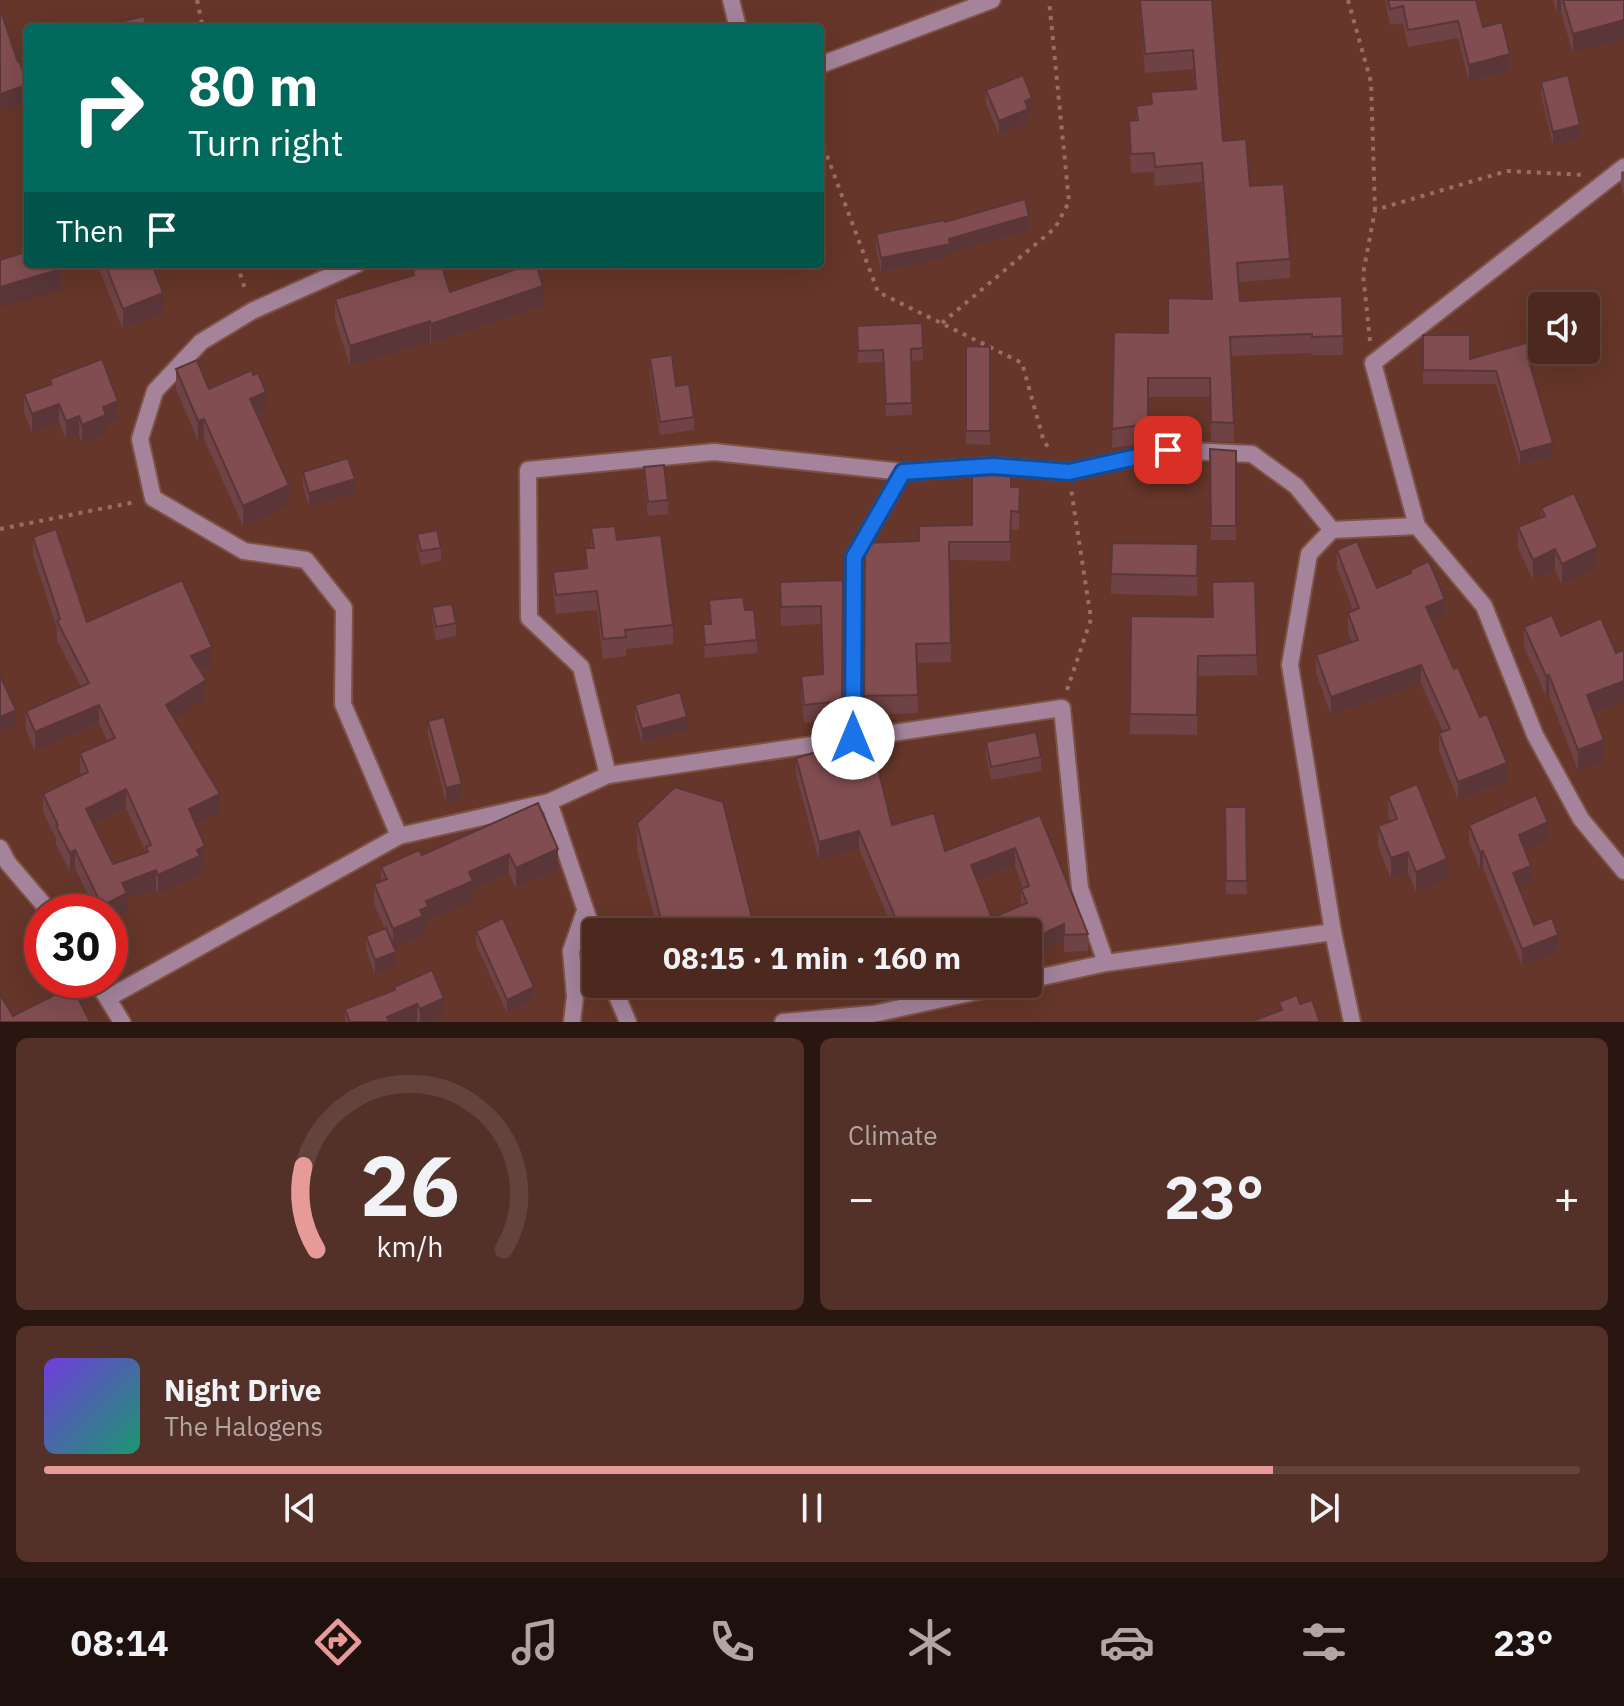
<!DOCTYPE html>
<meta charset="utf-8">
<style>
body{margin:0;font-family:"IBM Plex Sans",sans-serif;background:#533028;color:#f1f3f6;height:100vh;display:flex;flex-direction:column;font-size:30px;white-space:nowrap}
*{box-sizing:border-box;margin:0}
p{font-size:26px;color:#b2a6a4}
.icon{flex:none;width:44px;height:44px;fill:none;stroke:currentColor;stroke-width:2;stroke-linecap:round;stroke-linejoin:round}
.map{position:relative;height:1022px;overflow:hidden}
.panel{display:flex;flex-direction:column;gap:16px;padding:16px;background:#2a1611;flex:1}
.panel>*{flex:none}
.guide{position:absolute;left:24px;top:24px;width:800px;height:244px;border-radius:8px;box-shadow:0 8px 32px #0002,0 0 0 2px #63443d;background:#00695c;color:#fff;overflow:hidden}
.controls{position:absolute;left:1528px;top:292px;display:grid;gap:16px}
.controls a{display:grid;place-items:center;width:72px;height:72px;border-radius:8px;background:#4c281f;box-shadow:0 8px 32px #0002,0 0 0 2px #63443d;font-size:40px}
.speed{position:absolute;left:24px;top:894px;display:flex;gap:16px;font-size:40px;font-weight:700;text-align:center}
.speed>*{display:grid;place-content:center;width:104px;height:104px;border-radius:50%;background:#4c281f;box-shadow:0 8px 32px #0002,0 0 0 2px #63443d;line-height:1}
.speed .limit{border:12px solid #d22;background:#fff;color:#111}
.pin{position:absolute;display:grid;place-items:center;width:68px;height:68px;color:#fff;margin:-34px;border-radius:16px;box-shadow:0 4px 12px #0006}
.me{position:absolute;width:88px;margin:-44px;rotate:0deg;stroke-linejoin:round;filter:drop-shadow(0 0 6px #0008)}
.turn{display:flex;align-items:center;gap:28px;height:168px;padding:0 32px;font-size:36px}
.turn .icon{width:104px;height:104px;stroke-width:2.5}
.turn b{display:block;font-size:56px;line-height:68px}
.then{display:flex;align-items:center;height:76px;padding:0 32px;background:#0003;gap:16px;font-size:30px}
.big{font-size:60px;font-weight:700;line-height:1.1}
.panel .card{flex:1;display:flex;flex-direction:column;justify-content:center;gap:12px;min-width:0;padding:0 28px;border-radius:12px;background:#533028}
.panel .dial{align-items:center;gap:0}
.dial svg{height:208px;overflow:visible;fill:none;stroke:#63443d;stroke-width:7;stroke-linecap:round;text-anchor:middle}
.dial text{fill:#f1f3f6;stroke:none}
.song{display:flex;align-items:center;gap:24px}
.cover{width:96px;height:96px;border-radius:12px;background:linear-gradient(135deg,hsl(260 70% 55%),hsl(160 70% 35%))}
.played{height:8px;border-radius:4px;background:linear-gradient(90deg,#e69b98 80%,#63443d 80%)}
.keys{display:flex;justify-content:space-around;direction:ltr}
.heat{display:flex;justify-content:space-between;align-items:center;font-size:44px;direction:ltr}
.panel .tiles{flex:1;display:grid;gap:16px;grid-template-columns:1fr 1fr}
.card:last-child{grid-column:span 2}
.trip{position:absolute;left:582px;top:918px;width:460px;height:80px;border-radius:8px;background:#4c281f;box-shadow:0 8px 32px #0002,0 0 0 2px #63443d;font-weight:700;line-height:80px;text-align:center}
.tab-bar{display:flex;height:128px;justify-content:space-around;align-items:center;background:#1e100c;color:#b2a6a4}
.tab-bar .icon{width:56px;height:56px}
.tab-bar .current{color:#e69b98}
.tab-bar b{font-size:36px;color:#f1f3f6}
.map>svg:first-child{display:block}
</style>
<div class="map">
<svg width="1624" height="1022" viewBox="0 0 1624 1022">
<rect width="100%" height="100%" fill="#653629"/>
<g fill="none" stroke-linecap="round" stroke-linejoin="round">
<defs>
<g id="street">
<path d="M731 0 738 28"/>
<path d="M820 65 992 0"/>
<path d="M1624 167 1373 363 1417 526 1484 606 1535 735 1581 819 1624 871"/>
<path d="M357 264 252 311 201 342 155 391 140 439 153 498 244 551 306 560 344 608 343 704 399 836"/>
<path d="M1332 530 1309 554 1290 665 1333 932 1352 1022"/>
<path d="M853 738 854 557 903 472 993 466 1069 472 1168 450 1252 454 1296 486 1332 530 1417 526"/>
<path d="M608 775 581 667 529 618 528 470 714 452 903 472"/>
<path d="M549 802 596 941"/>
<path d="M0 848 8 863 50 912"/>
<path d="M96 980 122 1022"/>
<path d="M1028 980 1106 963 1333 932"/>
<path d="M612 984 628 1022"/>
<path d="M108 998 399 836 549 802 608 775 1062 708 1080 888 1106 963"/>
<path d="M572 1022 575 996 571 951 585 911"/>
<path d="M783 1022 873 1014 1011 984"/>
</g>
</defs>
<use href="#street" stroke="#7e5347" stroke-width="20"/>
<g stroke="#956f65" stroke-width="4" stroke-dasharray="4 6" stroke-linecap="butt">
<path d="M197 0 203 28"/>
<path d="M1348 0 1371 82 1375 210"/>
<path d="M820 137 878 292 1022 363 1044 442 1051 450"/>
<path d="M237 264 246 292"/>
<path d="M942 323 1055 228 1069 202 1049 0"/>
<path d="M1370 341 1363 274 1375 210 1507 171 1584 175"/>
<path d="M0 529 135 502"/>
<path d="M1067 690 1091 619 1071 489"/>
</g>
<use href="#street" stroke="#a4839b" stroke-width="16"/>
</g>
<g fill="#6f4245" fill-rule="evenodd">
<path d="M1139 0H1212L1223 141 1250 186 1290 259V278L1239 282 1240 301 1342 296 1343 355H1312V353L1231 356 1234 442 1211 441 1210 397H1148V443L1112 448 1114 332 1168 333 1211 299 1202 182 1155 186 1154 172 1131 173 1129 121 1136 120V106L1151 104V92L1195 89 1193 69 1145 73Z"/>
<path d="M1385 0H1476L1483 27 1510 71 1469 82 1458 38 1408 47 1403 23 1390 25Z"/>
<path d="M1553 0H1624V39L1573 53 1561 12 1557 14Z"/>
<path d="M1541 82 1580 139 1553 145 1541 95Z"/>
<path d="M986 90 1032 112 1028 114V123L999 135 986 104Z"/>
<path d="M1624 171V196L1621 186V172Z"/>
<path d="M945 222 1029 230 950 253V257L881 272 876 248V234Z"/>
<path d="M97 264H152L163 313 123 329Z"/>
<path d="M410 264H441L450 292 543 306 431 344 430 342 350 366 335 319V299L413 276Z"/>
<path d="M922 323 923 360 911 361 912 415 886 416 883 362 858 363 857 326Z"/>
<path d="M1423 335 1470 359 1534 374H1533L1553 456 1520 466 1496 384H1423Z"/>
<path d="M966 346 990 347V445L966 444Z"/>
<path d="M650 358 676 386 694 417V430L660 435 650 372Z"/>
<path d="M176 369 209 389 266 412 258 416 289 505 243 526 204 439 198 441 176 389Z"/>
<path d="M50 379 118 420 106 424V434L82 443 79 434 66 439 59 422 32 433 24 412V394L50 384Z"/>
<path d="M1210 449 1236 451V540H1211Z"/>
<path d="M644 467 668 500V514L648 516 644 480Z"/>
<path d="M303 472 355 493 309 507 303 486Z"/>
<path d="M1011 487H1020L1019 530H1011L1010 561 950 560 951 662 917 663 918 713 864 715 865 543 919 541 972 525Z"/>
<path d="M1541 508 1598 567 1562 584 1555 570 1533 580 1518 548V527L1541 517Z"/>
<path d="M591 528 617 540 673 625V644L626 649V656L603 659 597 610 556 614 553 591V572L585 568V548H591Z"/>
<path d="M417 534 441 548V561L421 565 417 547Z"/>
<path d="M33 537 87 622 212 665 200 671 206 699 174 718 220 813 196 825 205 865 200 868V875L158 894 156 889 127 899V912L110 921V912H96L75 868 70 871 56 845V839L43 812V794L81 775 80 771V753L107 741 99 723 35 751 26 730V711L81 687 57 640V628L33 555ZM126 808 146 852 113 864 93 824Z"/>
<path d="M1112 543 1198 544 1197 596 1111 594Z"/>
<path d="M1337 550 1377 588 1410 574V570L1445 617 1433 622 1507 781 1458 800 1439 751V733L1443 732 1421 683 1331 715 1316 673V655L1352 642 1348 631V613L1353 610 1337 568Z"/>
<path d="M843 580 842 720 804 723 801 694V676L823 674 821 624 781 626 780 582Z"/>
<path d="M1255 581 1257 675 1198 676 1197 735 1130 734 1131 616 1213 617Z"/>
<path d="M709 600 745 610 757 640V653L705 658 703 638V624H710Z"/>
<path d="M432 607 456 623V636L436 640 432 621Z"/>
<path d="M1524 627 1561 636 1616 653 1624 650V701L1593 713 1604 761 1578 771 1549 695 1546 696 1524 647Z"/>
<path d="M635 705 687 730 642 743 635 718Z"/>
<path d="M428 721 462 798 446 802 428 735Z"/>
<path d="M986 742 1041 757V771L991 780 986 755Z"/>
<path d="M796 758 892 825 945 851 1040 815 1088 934V951L1064 952V942L1029 957 1028 932H883V922L889 920 859 849 819 860 796 775ZM1015 866 1023 888 1021 889V905L992 918 977 880Z"/>
<path d="M1388 796 1447 879 1416 892 1408 872 1391 879 1378 846V826L1390 822 1388 816Z"/>
<path d="M538 803 558 869 516 888 509 874 473 890V902L428 920V927L423 929V936L394 948 396 966 375 974 366 950V936L385 929 374 904V884L381 881V867L422 855Z"/>
<path d="M1225 807H1246L1247 894H1226Z"/>
<path d="M637 823 753 932H658L637 850Z"/>
<path d="M1469 825 1548 839 1524 849 1531 883 1519 887 1534 925 1558 952 1522 966 1483 868 1480 869 1469 842Z"/>
<path d="M476 931 534 1001 507 1013 476 944Z"/>
<path d="M692 984H729L719 1000Z"/>
<path d="M394 987 444 1016 432 1022H345V1009L394 990Z"/>
</g>
<g fill="#5a3638">
<path d="M1557 0H1561V12L1557 14Z"/>
<path d="M1624 20V39L1573 53V34Z"/>
<path d="M1510 54V71L1469 82V65Z"/>
<path d="M27 85V103L0 111V94Z"/>
<path d="M1032 98V112L1028 114V123L999 135V121L1025 101Z"/>
<path d="M1580 125V139L1553 145V132Z"/>
<path d="M1029 216V230L950 253V257L881 272V258Z"/>
<path d="M618 264H637L618 272Z"/>
<path d="M61 269V290L0 307V287Z"/>
<path d="M543 286V306L431 344V324Z"/>
<path d="M163 293V313L123 329V309Z"/>
<path d="M430 321V342L350 366V346Z"/>
<path d="M1534 360V374L1529 375V361Z"/>
<path d="M266 392V412L250 419V399Z"/>
<path d="M118 401V420L106 424V434L82 443V425L103 407Z"/>
<path d="M59 404V422L32 433V414Z"/>
<path d="M79 416V434L66 439V421Z"/>
<path d="M204 419V439L198 441V421Z"/>
<path d="M1553 443V456L1520 466V452Z"/>
<path d="M355 479V493L309 507V493Z"/>
<path d="M289 485V505L243 526V506Z"/>
<path d="M1598 547V567L1562 584V564Z"/>
<path d="M1555 549V570L1533 580V560Z"/>
<path d="M1445 599V617L1426 625V607Z"/>
<path d="M212 647V665L191 675V656Z"/>
<path d="M1421 665V683L1331 715V697Z"/>
<path d="M1549 675V695L1546 696V676Z"/>
<path d="M206 680V699L166 724V705Z"/>
<path d="M1624 681V701L1587 716V695Z"/>
<path d="M99 705V723L35 751V732Z"/>
<path d="M16 710V724L0 731V717Z"/>
<path d="M687 717V730L642 743V729Z"/>
<path d="M1604 740V761L1578 771V750Z"/>
<path d="M1507 763V781L1458 800V782Z"/>
<path d="M462 784V798L446 802V788Z"/>
<path d="M126 789V808L86 828V809Z"/>
<path d="M220 794V813L189 828V809Z"/>
<path d="M1548 822V839L1519 852V835Z"/>
<path d="M859 831V849L819 860V842Z"/>
<path d="M205 846V865L200 868V875L158 894V875L197 850Z"/>
<path d="M1015 848V866L971 882V865Z"/>
<path d="M558 849V869L516 888V868Z"/>
<path d="M75 850V868L70 871V853Z"/>
<path d="M1483 851V868L1480 869V852Z"/>
<path d="M1408 852V872L1391 879V858Z"/>
<path d="M509 854V874L473 890V902L428 920V927L423 929V936L393 949V929L420 910 426 901 469 872Z"/>
<path d="M1447 859V879L1416 892V872Z"/>
<path d="M1531 866V883L1513 890V873Z"/>
<path d="M156 870V889L127 899V912L110 921V912H102V906L122 883Z"/>
<path d="M945 918V932H911Z"/>
<path d="M753 922V932H746Z"/>
<path d="M1064 924V942L1029 957V940Z"/>
<path d="M1558 935V952L1522 966V949Z"/>
<path d="M396 952V966L375 974V960Z"/>
<path d="M719 984H729L719 1000Z"/>
<path d="M534 987V1001L507 1013V1000Z"/>
<path d="M444 998V1016L432 1022H420V1009Z"/>
<path d="M417 1004V1022H387V1017Z"/>
</g>
<g fill="#814d50" stroke="#5a3638" stroke-width="2" fill-rule="evenodd">
<path d="M1140 0H1212L1223 141 1246 139 1250 186 1284 184 1290 259 1237 263 1240 301 1342 296 1343 336 1312 337V334L1230 337 1234 423 1211 422 1210 378H1148V424L1112 429 1114 332 1168 333V298L1212 299 1202 163 1155 167 1154 153 1131 154 1129 121 1138 120 1136 106 1152 104 1151 92 1196 89 1193 50 1145 54Z"/>
<path d="M1388 0H1476L1483 27 1502 22 1510 54 1469 65 1458 21 1408 30 1403 6 1390 9Z"/>
<path d="M1563 0H1624V20L1573 34Z"/>
<path d="M0 8 18 62H20L27 85 0 94Z"/>
<path d="M144 16 147 28H105V26Z"/>
<path d="M1023 75 1032 98 1025 101 1028 109 999 121 986 90Z"/>
<path d="M1568 75 1580 125 1553 132 1541 82Z"/>
<path d="M1025 199 1029 216 949 239 950 244 881 258 876 234 945 220V222Z"/>
<path d="M28 251V264H59L61 269 0 287V260Z"/>
<path d="M105 264H152L163 293 123 309Z"/>
<path d="M416 264H441L450 292 531 264H536L543 286 431 324 430 321 350 346 335 299 414 275 413 271 417 269Z"/>
<path d="M922 323 923 348 911 349 912 403 886 404 883 350 858 351 857 326Z"/>
<path d="M1423 335H1470V359L1529 342 1534 360 1529 361 1553 443 1520 452 1496 371 1423 370Z"/>
<path d="M966 346 990 347V431H966Z"/>
<path d="M672 355 676 386 689 384 694 417 660 422 650 358Z"/>
<path d="M102 359 118 401 103 407 106 415 82 425 79 416 66 421 59 404 32 414 24 394 52 384 50 379Z"/>
<path d="M197 360 209 389 252 370 253 375 258 373 266 392 250 399 289 485 243 506 204 419 198 421 176 369Z"/>
<path d="M1210 449 1236 451V526H1211Z"/>
<path d="M348 458 355 479 309 493 303 472Z"/>
<path d="M664 465 668 500 648 502 644 467Z"/>
<path d="M972 470H1011V487H1020L1019 512 1011 511 1010 542H949L951 643 916 644 918 695 864 696 865 543 919 541V526L972 525Z"/>
<path d="M1574 493 1598 547 1562 564 1555 549 1533 560 1518 527 1545 516 1541 508Z"/>
<path d="M615 526 617 540 661 535 673 625 625 630 626 637 603 639 597 591 556 595 553 572 587 568 585 548H594L591 528Z"/>
<path d="M56 529 87 622 182 580 212 647 191 656 206 680 166 705 220 794 189 809 205 846 197 850 200 856 158 875 156 870 122 883 127 893 102 906 75 850 70 853 56 826 58 825 43 794 88 772 80 753 115 738 99 705 35 732 26 711 89 683 57 621 60 619 33 537ZM126 789 151 845 146 847 148 852 113 864 86 809Z"/>
<path d="M437 530 441 548 421 551 417 534Z"/>
<path d="M1357 541 1377 588 1411 573 1410 570 1429 561 1445 599 1426 607 1454 669 1458 667 1480 717 1487 714 1507 763 1458 782 1439 733 1450 729 1421 665 1331 697 1316 655 1358 640 1348 613 1359 608 1337 550Z"/>
<path d="M1112 543 1198 544 1197 576 1111 574Z"/>
<path d="M843 580 842 701 804 705 801 676 823 674 821 606 781 607 780 582Z"/>
<path d="M1255 581 1257 655 1198 656 1197 715 1130 714 1131 616 1213 617 1212 582Z"/>
<path d="M743 597 745 610H754L757 640 705 645 703 624H711L709 600Z"/>
<path d="M452 604 456 623 436 627 432 607Z"/>
<path d="M1552 615 1561 636 1601 618 1616 653 1624 650V681L1587 695 1604 740 1578 750 1549 675 1546 676 1524 627Z"/>
<path d="M0 675 16 710 0 717Z"/>
<path d="M680 692 687 717 642 729 635 705Z"/>
<path d="M444 717 462 784 446 788 428 721Z"/>
<path d="M1036 732 1041 757 991 767 986 742Z"/>
<path d="M870 736 892 825 934 813 945 851 1040 815 1088 934 1064 935V924L1029 940 1028 932H1026L1024 930 1019 932H952L945 918 911 932H888L883 922 895 917 859 831 819 842 796 758ZM1015 848 1029 886 1021 889 1027 903 992 918 971 865Z"/>
<path d="M1417 784 1447 859 1416 872 1408 852 1391 858 1378 826 1397 819 1388 796Z"/>
<path d="M675 787 723 802 753 922 746 932H664L637 823Z"/>
<path d="M1536 795 1548 822 1519 835 1531 866 1513 873 1534 925 1552 918 1558 935 1522 949 1483 851 1480 852 1469 825Z"/>
<path d="M538 803 558 849 516 868 509 854 469 872 473 881 426 901 428 907 420 910 423 916 393 929 374 884 387 879 381 867 419 850 422 855Z"/>
<path d="M1225 807H1246L1247 881H1226Z"/>
<path d="M503 918 534 987 507 1000 476 931Z"/>
<path d="M386 928 396 952 375 960 366 936Z"/>
<path d="M432 970 444 998 420 1009 417 1004 387 1017 389 1022H350L345 1009 395 990 394 987Z"/>
<path d="M72 986 90 1022H0V994L13 1016Z"/>
<path d="M1297 995 1300 1004 1312 1000 1320 1022H1256L1255 1020 1282 1010 1279 1002Z"/>
</g>
<g fill="none" stroke-linecap="round" stroke-linejoin="round">
<defs>
<path id="route" d="M853 738 854 557 903 472 993 466 1069 472 1168 450"/>
</defs>
<use href="#route" stroke="#114b97" stroke-width="20"/>
<use href="#route" stroke="#1a73e8" stroke-width="14"/>
</g>
</svg>
<div class="controls">
<a><svg class="icon" aria-label="sound" viewBox="0 0 24 24"><path d="M4 9h4l5-4v14l-5-4H4zM17 9q2 3 0 6"/></svg></a>
</div>
<div class="speed"><div class="limit">30</div></div>
<div class="pin" style="left:1168px;top:450px;background:#d93025"><svg class="icon" aria-label="arrive" viewBox="0 0 24 24"><path d="M6 21V4h12l-3 4 3 4H6"/></svg></div>
<svg class="me" style="left:853px;top:738px" viewBox="-20 -20 40 40"><circle r="19" fill="#fff"/><path d="M0-13L10 11 0 6-10 11z" fill="#1a73e8"/></svg>
<div class="trip">08:15 · 1 min · 160 m</div>
<div class="guide">
<div class="turn"><svg class="icon" aria-label="right" viewBox="0 0 24 24"><path d="M7 20v-9h11M14 6l5 5-5 5"/></svg><div><b>80 m</b>Turn right</div></div>
<div class="then">Then<svg class="icon" aria-label="arrive" viewBox="0 0 24 24"><path d="M6 21V4h12l-3 4 3 4H6"/></svg></div>
</div>
</div>
<section class="panel">
<div class="tiles">
<div class="card dial"><svg viewBox="0 0 100 80">
<path d="M14 69A42 42 0 1 1 86 69"/>
<path d="M14 69A42 42 0 0 1 9 37" stroke="#e69b98"/>
<text x="50" y="56" font-size="32" font-weight="700">26</text>
<text x="50" y="72" font-size="11">km/h</text>
</svg></div>
<div class="card"><p>Climate</p>
<div class="heat"><a>−</a><b class="big">23°</b><a>+</a></div>
</div>
<div class="card">
<div class="song"><i class="cover"></i><div><b>Night Drive</b><p>The Halogens</p></div></div>
<div class="played"></div>
<div class="keys"><svg class="icon" aria-label="previous" viewBox="0 0 24 24"><path d="M18 5L8 12l10 7zM5 5v14"/></svg><svg class="icon" aria-label="pause" viewBox="0 0 24 24"><path d="M8 5v14M16 5v14"/></svg><svg class="icon" aria-label="next" viewBox="0 0 24 24"><path d="M6 5l10 7-10 7zM19 5v14"/></svg></div>
</div>
</div>
</section>
<nav class="tab-bar">
<b>08:14</b>
<svg class="icon current" aria-label="directions" viewBox="0 0 24 24"><path d="M12 3l9 9-9 9-9-9zM9 14v-3h6M13 9l2 2-2 2"/></svg>
<svg class="icon" aria-label="music" viewBox="0 0 24 24"><path d="M9 18V5l10-2v13"/><circle cx="6" cy="18" r="3"/><circle cx="16" cy="16" r="3"/></svg>
<svg class="icon" aria-label="phone" viewBox="0 0 24 24"><path d="M5 4h4l2 5-3 2q2 4 5 5l2-3 5 2v4C11 20 4 13 5 4z"/></svg>
<svg class="icon" aria-label="climate" viewBox="0 0 24 24"><path d="M12 3v18M4 7l16 10M4 17L20 7"/></svg>
<svg class="icon" aria-label="car" viewBox="0 0 24 24"><path d="M5 17H2v-5l4-1 3-4h7l3 4 3 1v5h-3M9 17h6M6 11h13"/><circle cx="7" cy="17" r="2"/><circle cx="17" cy="17" r="2"/></svg>
<svg class="icon" aria-label="filters" viewBox="0 0 24 24"><path d="M4 7h16M4 17h16"/><circle cx="9" cy="7" r="2"/><circle cx="15" cy="17" r="2"/></svg>
<b>23°</b>
</nav>
